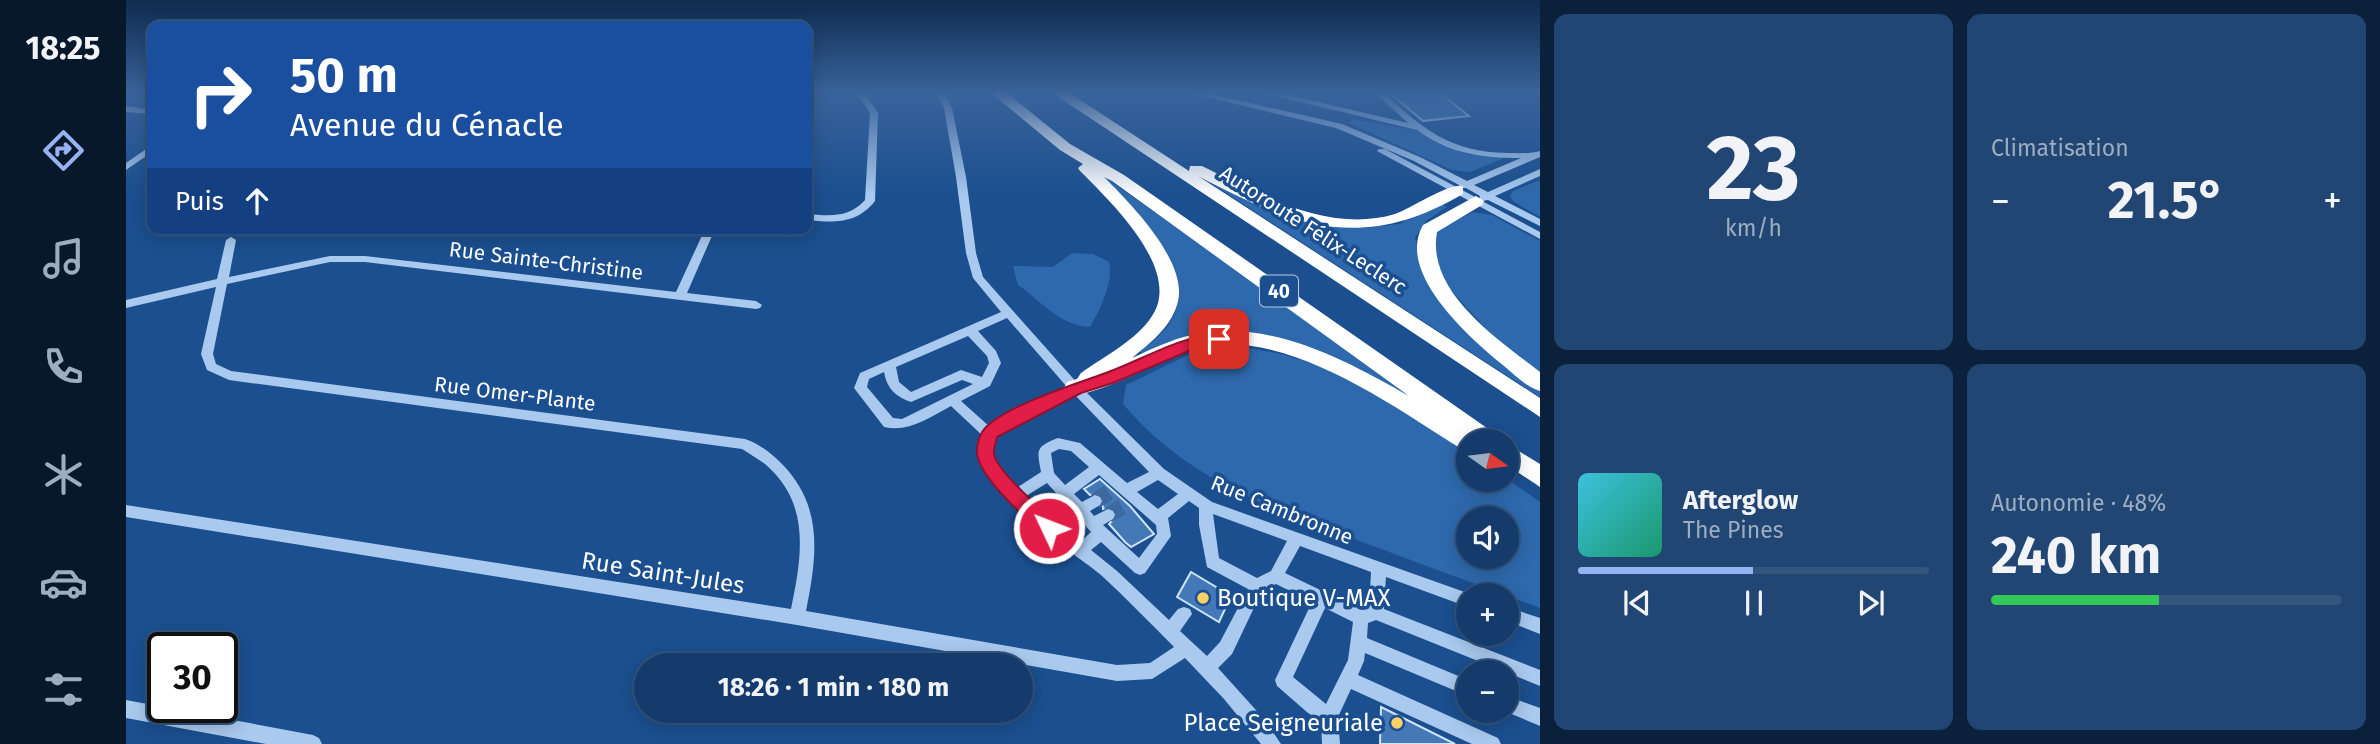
<!DOCTYPE html>
<html lang="fr">
<meta charset="utf-8">
<style>
body{margin:0;font-family:"Fira Sans",sans-serif;background:#214673;color:#f1f3f6;height:100vh;display:flex;flex-direction:column;font-size:26px;white-space:nowrap}
*{box-sizing:border-box;margin:0}
p{font-size:23px;color:#9dadc1}
.icon{flex:none;width:38px;height:38px;fill:none;stroke:currentColor;stroke-width:2;stroke-linecap:round;stroke-linejoin:round}
.map{position:relative;flex:1;overflow:hidden}
.sheet{display:flex;flex-direction:column;gap:14px;padding:14px;background:#0b203b;width:840px}
.sheet>*{flex:none}
.hud{position:absolute;left:21px;top:21px;width:665px;height:214px;border-radius:14px;box-shadow:0 4px 18px #0003,0 0 0 2px #33557e;background:#1a4fa0;color:#fff;overflow:hidden}
.needle{width:46px;rotate:104deg}
.buttons{position:absolute;left:1330px;top:429px;display:grid;gap:14px}
.buttons a{display:grid;place-items:center;width:63px;height:63px;border-radius:50%;background:#143b6b;box-shadow:0 4px 18px #0003,0 0 0 2px #33557e;font-size:35px}
.speed{position:absolute;left:21px;top:632px;display:flex;gap:14px;font-size:35px;font-weight:700;text-align:center}
.speed>*{display:grid;place-content:center;width:91px;height:91px;border-radius:50%;background:#143b6b;box-shadow:0 4px 18px #0003,0 0 0 2px #33557e;line-height:1}
.speed .limit{border:4px solid #111;border-radius:10px;background:#fff;color:#111}
.pin{position:absolute;display:grid;place-items:center;width:60px;height:60px;color:#fff;margin:-30px;border-radius:14px;box-shadow:0 4px 10px #0006}
.me{position:absolute;width:77px;margin:-38px;rotate:313deg;stroke-linejoin:round;filter:drop-shadow(0 0 5px #0008)}
.turn{display:flex;align-items:center;gap:24px;height:147px;padding:0 28px;font-size:32px}
.turn .icon{width:91px;height:91px;stroke-width:2.5}
.turn b{display:block;font-size:49px;line-height:60px}
.then{display:flex;align-items:center;height:66px;padding:0 28px;background:#0003;gap:14px;font-size:26px}
.big{font-size:52px;font-weight:700;line-height:1.1}
.sheet .widget{flex:1;display:flex;flex-direction:column;justify-content:center;gap:10px;min-width:0;padding:0 24px;border-radius:14px;background:#214673}
.sheet .dial{align-items:center;gap:0}
.dial b{font-size:91px;line-height:1}
.song{display:flex;align-items:center;gap:21px}
.cover{width:84px;height:84px;border-radius:10px;background:linear-gradient(135deg,hsl(190 70% 55%),hsl(160 70% 35%))}
.played{height:7px;border-radius:4px;background:linear-gradient(90deg,#95b2f1 50%,#33557e 50%)}
.keys{display:flex;justify-content:space-around;direction:ltr}
.heat{display:flex;justify-content:space-between;align-items:center;font-size:38px;direction:ltr}
.charge{height:10px;border-radius:5px;background:linear-gradient(90deg,#34c759 48%,#33557e 0)}
.sheet .tiles{flex:1;display:grid;gap:14px;grid-template-columns:repeat(2,1fr)}
.trip{position:absolute;left:508px;top:653px;width:399px;height:70px;border-radius:35px;background:#143b6b;box-shadow:0 4px 18px #0003,0 0 0 2px #33557e;font-weight:700;line-height:70px;text-align:center}
main{display:flex;flex:1;min-height:0}
.tab-bar{display:flex;flex-direction:column;width:126px;justify-content:space-around;align-items:center;background:#08182b;color:#9dadc1}
.tab-bar .icon{width:49px;height:49px}
.tab-bar .active{color:#95b2f1}
.tab-bar b{font-size:32px;color:#f1f3f6}
.map>svg:first-child{display:block}
</style>
<main>
<nav class="tab-bar">
<b>18:25</b>
<svg class="icon active" aria-label="directions" viewBox="0 0 24 24"><path d="M12 3l9 9-9 9-9-9zM9 14v-3h6M13 9l2 2-2 2"/></svg>
<svg class="icon" aria-label="music" viewBox="0 0 24 24"><path d="M9 18V5l10-2v13"/><circle cx="6" cy="18" r="3"/><circle cx="16" cy="16" r="3"/></svg>
<svg class="icon" aria-label="phone" viewBox="0 0 24 24"><path d="M5 4h4l2 5-3 2q2 4 5 5l2-3 5 2v4C11 20 4 13 5 4z"/></svg>
<svg class="icon" aria-label="climate" viewBox="0 0 24 24"><path d="M12 3v18M4 7l16 10M4 17L20 7"/></svg>
<svg class="icon" aria-label="car" viewBox="0 0 24 24"><path d="M5 17H2v-5l4-1 3-4h7l3 4 3 1v5h-3M9 17h6M6 11h13"/><circle cx="7" cy="17" r="2"/><circle cx="17" cy="17" r="2"/></svg>
<svg class="icon" aria-label="filters" viewBox="0 0 24 24"><path d="M4 7h16M4 17h16"/><circle cx="9" cy="7" r="2"/><circle cx="15" cy="17" r="2"/></svg>
</nav>
<div class="map">
<svg width="1414" height="744" viewBox="0 0 1414 744">
<rect width="100%" height="100%" fill="#1b4f8f"/>
<g fill="#2e69ad" fill-rule="evenodd">
<path d="M1226 119 1293 131 1341 154 1381 157 1344 172 1326 170 1223 123Z"/>
<path d="M976 175 1300 406 1123 334 1020 356 1013 351C1100 298 1022 224 976 175Z"/>
<path d="M1077 178 1209 225 1236 228 1273 224 1317 205 1321 207 1300 221 1289 238 1297 272 1414 388V397Z"/>
<path d="M1414 180V217L1388 202 1384 196 1387 191Z"/>
<path d="M1347 212 1366 215 1414 241V374L1360 329 1321 286 1310 268V231Z"/>
<path d="M946 253 967 254 983 262C988 281 974 310 964 327 934 326 915 301 892 285L887 266 927 267Z"/>
<path d="M1092 347C1187 345 1266 403 1342 453V480L1381 479 1414 502V608C1356 586 1297 565 1239 543 1148 510 1061 480 997 404L1000 385 1062 355ZM1342 518H1381V556H1342Z"/>
</g>
<g fill="#4478b7" stroke="#cfe3fa" stroke-width="2">
<path d="M1262 92H1313L1343 116 1297 121Z"/>
<path d="M974 479 1004 506 1028 534 1005 547 999 542 983 524 991 516 989 510 983 507 977 509 976 496 970 493 964 495 958 489Z"/>
<path d="M1065 572 1105 596 1093 622 1051 597Z"/>
<path d="M1255 707 1329 744H1254Z"/>
</g>
<g fill="none" stroke-linecap="round" stroke-linejoin="round">
<g stroke="#3d69a0" stroke-width="16" stroke-dasharray="16 8" stroke-linecap="butt">
<path d="M969 501 988 489"/>
<path d="M982 515 1002 504"/>
</g>
<g fill="#a9c9ee" fill-rule="evenodd">
<path d="M730 92H738L752 113 749 201C731 224 708 223 681 220V214C704 216 723 218 739 200L744 113Z"/>
<path d="M810 92H818L826 108 840 177 850 253 857 277 953 385 1038 469 1086 502 1347 595H1342V607L1260 577 1258 609 1414 670V686L1250 620 1242 623 1241 638 1342 680V696L1239 653 1238 661 1232 675 1372 738 1375 744H1346L1225 689 1212 717 1214 744H1196L1195 721 1182 713 1151 686 1149 680 1186 602 1150 584 1136 591 1106 654 1092 668 1139 720 1155 744H1135L1098 699 1059 658 1026 679 991 681 671 625 0 517V505L665 609C676 556 685 503 639 464 632 459 624 454 616 449L103 380 81 370 75 354 90 287 0 308V300L91 279 100 240 105 237 110 240 103 277 204 256H239L550 292 579 229H589L561 293 630 301 636 305 634 308 630 309 239 262H204L101 284 87 354 90 364 105 371 619 439C632 443 645 453 655 463 698 506 691 556 680 611L991 665 1024 663 1048 647C1024 623 1000 598 975 575 946 550 833 483 857 436L825 406C804 417 782 433 758 427L728 388 734 373 875 312 847 278 840 253 830 177 818 108ZM881 318 941 387 868 422 864 427 835 401 864 386 875 363 870 351 852 331ZM842 336 861 356 863 363 856 377 835 370 785 392 773 382 770 367ZM758 372C761 389 770 397 785 402L836 380 847 384 776 419 767 418 741 387 743 379ZM948 394 1023 472 1001 483 954 443 932 438C909 447 911 450 915 472L889 489C880 478 864 461 866 446 868 427 930 403 948 394ZM933 449 945 451 963 467 939 485 928 473 925 453ZM973 475 1030 525 1031 534 1013 558 977 525 987 519 989 515 987 511 982 509 968 516 964 511 974 505 976 501 974 497 969 495 956 502 948 494ZM1032 480 1052 494 1032 509 1011 492ZM921 483 965 532 954 542 897 498ZM1063 501 1073 508V525L1081 567 1122 589 1094 642 1081 656 1054 631 1066 614 1064 609 1058 607 1052 609 1043 620 991 571 965 550 975 542 1009 573 1014 575 1019 573 1045 536 1042 518ZM1087 514 1161 541 1145 571 1131 578 1093 558ZM1174 546 1245 572 1243 608 1236 610 1159 573ZM1199 608 1227 622 1222 660 1200 704 1167 677Z"/>
<path d="M1060 92H1076L1216 124 1294 157 1341 181 1395 158C1356 158 1324 154 1291 130L1133 92H1150L1282 123 1248 92H1257C1298 130 1324 152 1382 153 1392 153 1404 154 1414 151V157L1348 185 1362 192 1414 169V176L1369 196 1414 219V226L1362 200 1356 201 1414 232V239L1251 151 1253 149H1259L1353 199 1354 196 1340 188H1334L1333 185 1288 161 1210 128Z"/>
<path d="M1407 92H1414V97Z"/>
<path d="M0 106 26 110V114L0 112Z"/>
<path d="M26 145V152L0 170V163Z"/>
<path d="M1381 607 1414 618V634L1381 621Z"/>
<path d="M1381 696 1414 708V726L1376 710H1381Z"/>
<path d="M0 700 187 735 193 738 196 744H140L0 718Z"/>
</g>
<g fill="#fff" fill-rule="evenodd">
<path d="M864 92H880L944 144 998 175 1371 435 1374 441H1342V451L1334 448C1265 405 1157 326 1071 348 1042 356 965 401 941 394L938 388 941 382 951 379 955 373C977 357 1011 340 1026 316 1057 270 984 201 954 171L952 168 957 164 934 150ZM978 177 986 181 1283 396C1221 361 1150 322 1077 333 1052 336 1028 348 1006 358 1024 343 1044 328 1051 305 1065 264 1004 203 978 177Z"/>
<path d="M925 92H942L1063 171 1064 166H1076C1132 194 1203 234 1269 214 1286 208 1322 183 1337 186V194C1236 253 1169 227 1072 176L1414 398V417Z"/>
<path d="M1350 196 1358 201 1356 205 1311 232C1300 292 1372 339 1414 372V391C1400 387 1389 375 1378 366 1345 339 1269 273 1297 225Z"/>
<path d="M1381 444 1414 464V487L1381 465Z"/>
</g>
</g>
<linearGradient id="sky" x2="0" y2="1"><stop stop-color="#0f2b4f"/><stop offset="0.47" stop-color="#39639b"/><stop offset="1" stop-color="#39639b" stop-opacity="0"/></linearGradient>
<rect width="1414" height="196" fill="url(#sky)"/>
<path fill="#e11d48" stroke="#92132f" stroke-width="2" d="M1093 334 1100 339 1098 343 1077 345 987 383 955 393 871 437C870 442 867 450 868 454 870 470 917 511 929 523L932 528 929 534H916C900 518 850 475 851 451 851 443 854 433 860 427 885 404 944 386 977 374 1015 361 1052 336 1093 334Z"/>
<g fill="#ffd166" stroke="#1b4f8f" stroke-width="2.5">
<circle cx="1077" cy="598" r="7"/>
<circle cx="1271" cy="723" r="7"/>
</g>
<g text-anchor="middle" stroke-width="7" stroke-linejoin="round" paint-order="stroke">
<rect fill="#1b4f8f" stroke="#bbcadd" stroke-width="2" x="1134" y="275.5" width="38" height="31" rx="5"/>
<g font-size="19" font-weight="bold" fill="#fff">
<text x="1153" y="298">40</text>
</g>
<g font-size="21" fill="#fff" stroke="#1b4f8f">
<text transform="translate(1187 230) rotate(33)" y="7">Autoroute Félix-Leclerc</text>
<text transform="translate(420 261) rotate(7)" y="7">Rue Sainte-Christine</text>
<text transform="translate(389 394) rotate(7)" y="7">Rue Omer-Plante</text>
<text transform="translate(1156 510) rotate(22)" y="7">Rue Cambronne</text>
</g>
<g font-size="24" fill="#fff" stroke="#1b4f8f">
<text transform="translate(537 573) rotate(9)" y="8">Rue Saint-Jules</text>
</g>
<g font-size="24" fill="#fff" stroke="#1b4f8f" text-anchor="start">
<text x="1091" y="606">Boutique V-MAX</text>
<text x="1257" y="731" text-anchor="end">Place Seigneuriale</text>
</g>
</g>
</svg>
<div class="buttons">
<a><svg class="needle" viewBox="-14 -14 28 28"><path d="M0-13l5 13h-10z" fill="#e53935"/><path d="M0 13l5-13h-10z" fill="#9dadc1"/></svg></a>
<a><svg class="icon" aria-label="sound" viewBox="0 0 24 24"><path d="M4 9h4l5-4v14l-5-4H4zM17 9q2 3 0 6"/></svg></a>
<a>+</a>
<a>−</a>
</div>
<div class="speed"><div class="limit">30</div></div>
<div class="pin" style="left:1093px;top:339px;background:#d93025"><svg class="icon" aria-label="arrive" viewBox="0 0 24 24"><path d="M6 21V4h12l-3 4 3 4H6"/></svg></div>
<svg class="me" style="left:923px;top:528px" viewBox="-20 -20 40 40"><circle r="17" fill="#e11d48" stroke="#fff" stroke-width="3"/><path d="M0-11L8 9 0 5-8 9z" fill="#fff"/></svg>
<div class="trip">18:26 · 1 min · 180 m</div>
<div class="hud">
<div class="turn"><svg class="icon" aria-label="right" viewBox="0 0 24 24"><path d="M7 20v-9h11M14 6l5 5-5 5"/></svg><div><b>50 m</b>Avenue du Cénacle</div></div>
<div class="then">Puis<svg class="icon" aria-label="ahead" viewBox="0 0 24 24"><path d="M12 20V5M6 11l6-6 6 6"/></svg></div>
</div>
</div>
<section class="sheet">
<div class="tiles">
<div class="widget dial"><b>23</b><p>km/h</p></div>
<div class="widget"><p>Climatisation</p>
<div class="heat"><a>−</a><b class="big">21.5°</b><a>+</a></div>
</div>
<div class="widget">
<div class="song"><i class="cover"></i><div><b>Afterglow</b><p>The Pines</p></div></div>
<div class="played"></div>
<div class="keys"><svg class="icon" aria-label="previous" viewBox="0 0 24 24"><path d="M18 5L8 12l10 7zM5 5v14"/></svg><svg class="icon" aria-label="pause" viewBox="0 0 24 24"><path d="M8 5v14M16 5v14"/></svg><svg class="icon" aria-label="next" viewBox="0 0 24 24"><path d="M6 5l10 7-10 7zM19 5v14"/></svg></div>
</div>
<div class="widget"><p>Autonomie · 48%</p><b class="big">240 km</b><div class="charge"></div></div>
</div>
</section>
</main>
